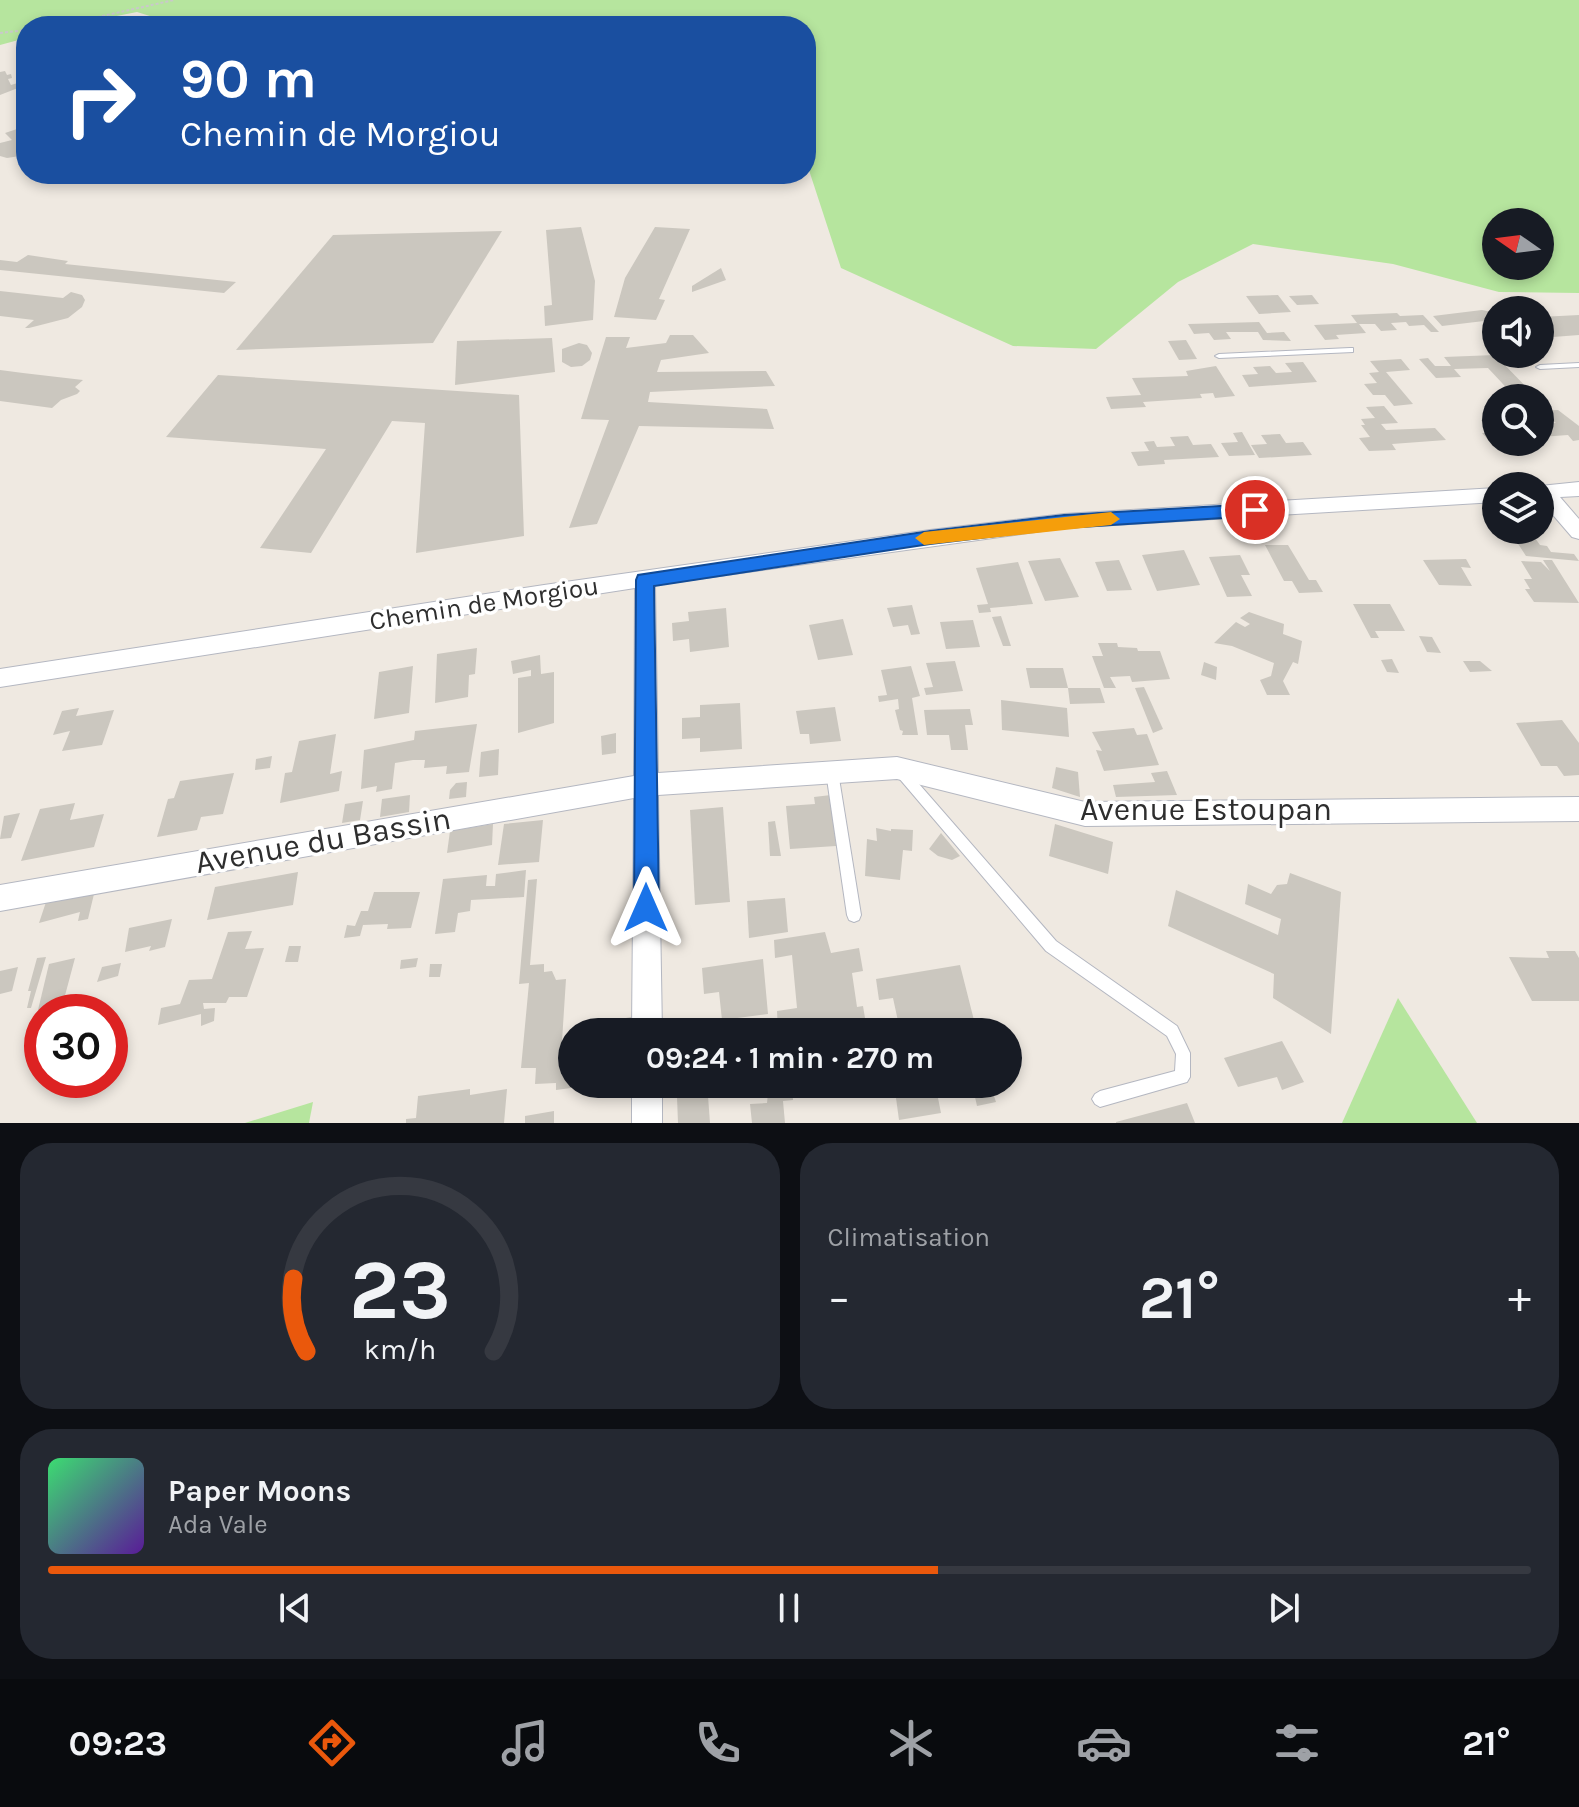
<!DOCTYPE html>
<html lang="fr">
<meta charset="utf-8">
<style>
body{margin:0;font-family:Karla,sans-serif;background:#242831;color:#f1f3f6;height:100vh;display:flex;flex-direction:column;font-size:30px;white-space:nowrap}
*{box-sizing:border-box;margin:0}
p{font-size:26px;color:#9ea1a6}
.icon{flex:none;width:44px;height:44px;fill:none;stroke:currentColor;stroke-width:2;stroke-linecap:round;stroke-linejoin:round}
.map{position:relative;height:1123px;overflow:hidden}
.panel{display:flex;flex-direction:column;gap:20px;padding:20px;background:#0d0f14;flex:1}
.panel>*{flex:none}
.banner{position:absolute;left:16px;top:16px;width:800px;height:168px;border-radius:32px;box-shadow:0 4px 12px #0003;background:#1a4fa0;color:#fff;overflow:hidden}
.needle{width:52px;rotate:284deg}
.tools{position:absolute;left:1482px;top:208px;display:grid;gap:16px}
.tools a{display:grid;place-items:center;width:72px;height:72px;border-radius:50%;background:#171b24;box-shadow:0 4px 12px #0003;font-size:40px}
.speed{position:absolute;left:24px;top:994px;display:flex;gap:16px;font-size:40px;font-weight:700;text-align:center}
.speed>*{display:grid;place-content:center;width:104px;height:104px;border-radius:50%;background:#171b24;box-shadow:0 4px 12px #0003;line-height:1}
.speed .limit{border:12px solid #d22;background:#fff;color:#111}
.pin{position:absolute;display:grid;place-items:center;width:68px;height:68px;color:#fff;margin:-34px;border:4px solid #fff;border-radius:50%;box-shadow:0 2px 8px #0007}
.me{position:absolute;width:88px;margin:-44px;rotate:0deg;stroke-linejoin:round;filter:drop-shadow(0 0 6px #0008)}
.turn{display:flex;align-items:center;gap:28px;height:168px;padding:0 32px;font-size:36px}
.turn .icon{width:104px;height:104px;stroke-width:2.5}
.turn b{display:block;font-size:56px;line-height:68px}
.big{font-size:60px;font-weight:700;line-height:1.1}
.panel .card{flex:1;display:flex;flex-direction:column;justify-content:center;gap:12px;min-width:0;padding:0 28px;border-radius:32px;background:#242831}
.panel .dial{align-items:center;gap:0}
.dial svg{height:208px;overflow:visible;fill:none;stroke:#363941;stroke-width:7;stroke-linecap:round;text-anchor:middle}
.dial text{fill:#f1f3f6;stroke:none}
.song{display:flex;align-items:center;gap:24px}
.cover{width:96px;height:96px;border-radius:12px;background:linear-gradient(135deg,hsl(140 70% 55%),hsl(270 70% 35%))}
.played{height:8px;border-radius:4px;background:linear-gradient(90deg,#ea580c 60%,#363941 60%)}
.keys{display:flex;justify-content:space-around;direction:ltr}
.heat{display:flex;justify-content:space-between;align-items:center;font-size:44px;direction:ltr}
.panel .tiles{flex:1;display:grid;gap:20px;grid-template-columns:1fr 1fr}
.card:last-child{grid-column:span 2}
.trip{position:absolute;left:558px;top:1018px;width:464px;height:80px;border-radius:40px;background:#171b24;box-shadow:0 4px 12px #0003;font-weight:700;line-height:80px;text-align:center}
.menu{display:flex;height:128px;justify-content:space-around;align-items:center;background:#090b0e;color:#9ea1a6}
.menu .icon{width:56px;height:56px}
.menu .selected{color:#ea580c}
.menu b{font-size:36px;color:#f1f3f6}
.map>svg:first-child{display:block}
</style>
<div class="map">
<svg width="1579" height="1123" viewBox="0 0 1579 1123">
<rect width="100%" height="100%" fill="#efe9e1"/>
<g fill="#b6e59e" fill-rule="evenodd">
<path d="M0 0H1579V293L1499 292 1393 264 1253 244 1178 282 1096 349 1013 346 841 268 806 161V26H171L169 22 137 12 66 26H26V38L0 45ZM1496 222H1540V266H1496Z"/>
<path d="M1398 998 1477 1123H1342Z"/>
<path d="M313 1102 309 1123H245Z"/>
</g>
<g fill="#cbc7bf">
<path d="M5 71 7 75 11 74 12 78 8 79 11 85 21 82 23 86 0 95V72Z"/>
<path d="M26 126V155L7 158 0 156V143L12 140 5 133Z"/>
<path d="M581 227 595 281 593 320 545 326 544 306 552 305 546 230Z"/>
<path d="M655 227 690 229 659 299 665 300 656 320 614 317 625 278Z"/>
<path d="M502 231 433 343 236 350 333 235Z"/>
<path d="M28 255 68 261 65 264 236 282 224 293 0 270V260L17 262Z"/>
<path d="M721 268 726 280 692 292V286Z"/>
<path d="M0 291 63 298 71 292 82 295 85 300 82 307 68 318 29 328H25L34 320 0 316Z"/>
<path d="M1278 295 1291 312 1259 314 1246 296Z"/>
<path d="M1312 295 1319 304 1297 305 1289 296Z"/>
<path d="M1482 310 1496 313V327H1491L1484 321 1442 326 1433 316Z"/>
<path d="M1397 313 1400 316 1423 315 1439 332H1431L1424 325 1409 326 1406 322 1391 323 1397 330 1381 331 1375 324H1359L1366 333 1336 335 1339 339 1325 340 1314 325 1357 323 1351 315Z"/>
<path d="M1579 315V335L1553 337 1540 325V317Z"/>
<path d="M1259 322 1267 333 1284 332 1291 341 1263 340 1258 332H1226L1231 339 1214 340 1209 333 1194 334 1188 324Z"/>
<path d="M670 335H693L709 353 661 360 657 372 766 371 775 386 650 392 648 402 767 409 774 429 639 426 597 524 569 528 609 420 581 419 606 337H630L626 348 666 343Z"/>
<path d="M552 338 555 372 455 385 457 341Z"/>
<path d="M1186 340 1197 359 1179 360 1168 341Z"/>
<path d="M579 343 587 345 592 353 590 360 582 366 571 367 562 362V349Z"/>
<path d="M1495 355 1535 396 1516 398 1488 368 1454 369 1461 377 1436 378 1419 359 1428 358 1435 366H1451L1444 357Z"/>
<path d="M1401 359 1410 370 1386 372 1413 404 1394 406 1385 395H1373L1364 384 1377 383 1369 373 1379 372 1370 361Z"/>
<path d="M1303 362 1317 382 1249 387 1242 375 1258 374 1253 367 1270 366 1276 373 1292 372 1285 363Z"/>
<path d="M1216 366 1235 396 1215 398 1213 393 1200 394 1202 398 1143 402 1146 407 1111 409 1106 397 1141 395 1132 378 1188 376 1186 371Z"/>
<path d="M0 370 23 373 83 380 75 387 80 391 77 394 61 400 52 408 0 401Z"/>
<path d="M218 375 519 395 524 536 416 553 425 423 392 421 311 553 260 548 326 449 166 437Z"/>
<path d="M1384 406 1398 423 1381 424 1386 430 1435 428 1446 440 1392 444 1396 450 1369 451 1359 438 1370 437 1361 425H1365L1361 419 1375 418 1366 407Z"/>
<path d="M1558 410 1579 426V440L1573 441 1568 435 1540 437V424L1556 423 1540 411Z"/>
<path d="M1481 420H1496V442H1518L1520 445 1494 446 1482 433H1493Z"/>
<path d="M1242 432 1255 455 1229 456 1221 443 1238 442 1233 433Z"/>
<path d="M1280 434 1286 443 1303 442 1312 455 1259 458 1251 445 1267 444 1261 435Z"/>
<path d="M1188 436 1193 445 1211 444 1219 457 1164 460 1165 464 1138 466 1131 452 1149 451 1144 442 1154 441 1157 447 1175 446 1170 437Z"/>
<path d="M1509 530 1530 531 1540 545 1547 546 1551 552 1574 554 1579 561 1526 556Z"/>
<path d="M1265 545H1288L1309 580H1316L1323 592 1299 593 1292 581H1284Z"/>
<path d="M1184 550 1200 585 1157 591 1142 555Z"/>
<path d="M1240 555 1250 575H1241L1252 596 1227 597 1209 557Z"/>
<path d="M1060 558 1079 597 1045 601 1028 561Z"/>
<path d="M1466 559 1471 568 1461 567 1472 586 1439 585 1423 560Z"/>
<path d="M1119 560 1132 590 1107 591 1095 562Z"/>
<path d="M1543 560H1552L1579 603 1534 602 1525 589H1530L1524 579H1532L1521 561 1541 562 1550 571Z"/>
<path d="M1018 562 1033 604 990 608 991 612 979 613 977 605 988 604 976 568Z"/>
<path d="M1353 604H1390L1405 631H1375L1379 638H1371Z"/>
<path d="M912 605 917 624 920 634 911 635 908 625 893 627 887 608Z"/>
<path d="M726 608 729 647 690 652 689 639 673 641 672 623 689 621 688 612Z"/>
<path d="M1249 612 1284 624 1283 634 1302 641 1298 664 1293 662 1283 681 1290 695H1267L1260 680 1271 676 1274 663 1232 646 1214 643 1236 622 1245 627 1250 624 1240 618Z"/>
<path d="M1001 616 1011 646H1003L992 617Z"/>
<path d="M843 619 853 655 818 660 809 625Z"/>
<path d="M973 620 980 647 946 649 940 622Z"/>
<path d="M1419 636 1432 637 1441 653 1427 652Z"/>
<path d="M1098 643H1117L1118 647 1137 648 1138 651H1160L1170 679 1132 682 1130 676 1110 677 1116 688H1104L1092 656H1103Z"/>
<path d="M477 648 475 674 469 675 468 697 435 703 437 654Z"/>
<path d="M540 655 541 674 554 672V723L518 733V678L531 676V670L513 674 511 661Z"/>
<path d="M1392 659 1399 673 1387 672 1381 660Z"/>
<path d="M955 661 963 691 926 695 924 688 933 687 926 663Z"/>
<path d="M1463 661H1480L1492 671 1470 672Z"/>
<path d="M1204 662 1217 667 1216 680 1201 675Z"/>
<path d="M413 666 409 713 374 719 379 672Z"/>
<path d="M911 666 920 696 912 698 918 735H902L903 731 900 730 895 710 899 709 898 699 879 702 878 696 887 695 881 670Z"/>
<path d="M1026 668H1063L1068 688H1030Z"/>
<path d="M1144 687 1163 729 1153 733 1135 688Z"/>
<path d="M1068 688H1100L1105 703 1070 704Z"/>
<path d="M1001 700 1067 708 1069 737 1002 730Z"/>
<path d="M740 703 742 749 700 752V738L682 739V718L700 717V705Z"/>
<path d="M835 707 841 741 810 744 809 734H800L796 711Z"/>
<path d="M79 708 76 716 114 710 102 745 62 751 70 731 53 735 62 711Z"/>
<path d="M970 709 973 725H965L968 750H951L949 735H927L924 710Z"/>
<path d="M1562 720 1579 743V775L1564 776 1557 766H1541L1516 723Z"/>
<path d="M477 724 469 772 446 774 447 766 424 768 425 760H413L395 763 392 789 376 792 377 786 361 789 364 750 414 740 415 731Z"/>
<path d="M1134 728 1137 735 1147 734 1159 765 1104 771 1096 750 1102 751 1092 732Z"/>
<path d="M616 733V753L602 755 601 736Z"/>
<path d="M336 734 330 774 342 771 339 791 280 803 285 773 292 772 299 741Z"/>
<path d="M499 749 498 775 479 777 481 752Z"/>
<path d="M272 756 270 768 255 770 256 759Z"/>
<path d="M1056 767 1078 772 1080 797 1052 788Z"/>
<path d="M1167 771 1177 795 1116 797 1113 785 1155 782 1151 773Z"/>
<path d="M234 773 223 814 201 817 197 830 157 837 168 799 174 798 180 781Z"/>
<path d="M467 782 466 797 449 799 450 790 456 783Z"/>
<path d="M410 795 409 812 380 817 382 799Z"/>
<path d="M831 795 836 846 790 849 786 806 815 804 814 797Z"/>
<path d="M363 801 360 820 342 823 345 804Z"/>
<path d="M75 803 70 820 104 814 94 847 21 861 40 809Z"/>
<path d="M723 807 730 902 695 905 690 810Z"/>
<path d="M20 813 11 838 0 839 4 816Z"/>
<path d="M543 820 539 862 498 865 504 824Z"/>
<path d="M775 821 781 856H770L768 822Z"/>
<path d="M493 824 492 845 447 853 450 831Z"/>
<path d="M1055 824 1113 842 1108 874 1049 856Z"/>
<path d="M876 828 891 831V829L913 830 912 851 903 850 900 880 865 876 867 839 877 841Z"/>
<path d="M941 833 960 856 952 860 938 856 929 849Z"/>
<path d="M526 870 524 897 471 900 470 911 458 913 455 932 435 934 443 879 487 875 486 886H495L496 874Z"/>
<path d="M298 872 293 905 207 920 215 887Z"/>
<path d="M1290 873 1341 892 1331 1034 1273 998 1274 974 1168 926 1176 890 1278 935 1281 919 1245 904 1248 884 1271 894 1277 885 1287 884Z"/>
<path d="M537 879 530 965 544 964V972L552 971 556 980 566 979 562 1041 572 1040V1084L586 1086 556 1090V1083L535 1084 536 1068H521L529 983 519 984 528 880Z"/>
<path d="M374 892H420L411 928 387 929 388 924 363 925 360 936 344 938 347 925 355 926 361 911H368Z"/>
<path d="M94 894 88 919 78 921 80 912 39 923 46 902Z"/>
<path d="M785 898 788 932 749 938 747 901Z"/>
<path d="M172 919 165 947 149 951 151 946 125 952 129 928Z"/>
<path d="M252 931 245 949 264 948 247 997H229L226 1003H203L204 1009 215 1008 214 1021 201 1026V1014L158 1025 161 1008 180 1004 189 980 212 979 228 932Z"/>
<path d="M825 932 831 953 859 948 863 971 852 973 857 1007 863 1006 867 1030 778 1032 777 1011 797 1008 792 955 775 958 774 940Z"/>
<path d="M289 946H301L298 962H285Z"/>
<path d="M1546 951H1575L1579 958V1001H1532L1509 957 1549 958Z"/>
<path d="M46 957 31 1008H27L31 991H28L37 958Z"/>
<path d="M75 958 63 1003 38 1010 49 964Z"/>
<path d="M418 958 416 967 400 969 401 960Z"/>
<path d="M763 959 768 1014 722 1020 719 992 704 994 702 968Z"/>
<path d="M121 963 118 976 97 982 102 967Z"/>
<path d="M430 964H442L440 977H429Z"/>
<path d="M960 965 977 1032H910L915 1018 898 1021 893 998 879 1000 876 979Z"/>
<path d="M18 967 12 991 0 994V971Z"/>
<path d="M631 1017 632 1032H593L594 1024Z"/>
<path d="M1282 1041 1304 1082 1282 1090 1277 1077 1238 1087 1224 1058Z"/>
<path d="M746 1084H792L793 1100 783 1101 785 1123H752L750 1104 767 1103 768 1093 748 1095Z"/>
<path d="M941 1084H990L996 1102 977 1106 973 1088 943 1093Z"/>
<path d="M470 1089V1095L507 1089 504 1123H406V1119L416 1118 418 1096Z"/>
<path d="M937 1093 941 1113 899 1120 896 1098Z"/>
<path d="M708 1096 710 1123H678L677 1097Z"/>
<path d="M1187 1103 1195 1123H1116V1122Z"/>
<path d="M554 1111V1123H525V1116Z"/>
</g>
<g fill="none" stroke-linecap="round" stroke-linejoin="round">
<defs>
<g id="lane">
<path d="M1350 348H1353V352L1219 358 1215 356 1219 354Z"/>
<path d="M1579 363V367L1540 369 1536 367 1540 365Z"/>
<path d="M832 767 836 768 838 772 861 915 859 920 854 922 849 920 847 915 826 772 828 768Z"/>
<path d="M902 768 906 769 1056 941 1177 1026 1190 1053V1077L1187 1082 1100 1107 1095 1104 1092 1099 1095 1094 1100 1091 1175 1071 1176 1054 1167 1036 1046 951 898 777 896 773 898 769Z"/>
</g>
<g id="street">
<path d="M1579 482V496L1560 497 1579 519V539L1572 537 1540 500V486Z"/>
<path d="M1496 488V502L1064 528 655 585 658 773 897 757 1085 802 1579 797V821L1085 826 897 779 658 795 662 1032H632L634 798 0 911V885L634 776 635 588 0 687V669L544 585 930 530 1064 514Z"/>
<rect x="632" y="1084" width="30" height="39"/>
</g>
</defs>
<use href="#lane" stroke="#b4b7c1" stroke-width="2"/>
<use href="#street" stroke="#b4b7c1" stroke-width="2"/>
<g stroke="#c9c9c9" stroke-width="2" stroke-dasharray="3 2" stroke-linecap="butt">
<path d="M58 26 174 0"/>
<path d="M0 33 26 30"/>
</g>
<use href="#lane" fill="#fff" fill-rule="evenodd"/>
<use href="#street" fill="#fff" fill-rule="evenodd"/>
</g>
<path fill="#1a73e8" stroke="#114b97" stroke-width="2" d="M1255 504 1264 510 1255 516 1064 528 930 544 654 586 659 908 655 917 646 921 638 917 634 908 636 580 638 575 930 531 1064 515Z"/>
<path fill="#f59e0b" d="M1111 512 1120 519 1111 525 924 545 915 538 924 532Z"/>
<g text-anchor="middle" stroke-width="7" stroke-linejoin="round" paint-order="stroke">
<g font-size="26" fill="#2e2e2e" stroke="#fff">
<text transform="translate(484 603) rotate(-9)" y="9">Chemin de Morgiou</text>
</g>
<g font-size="32" fill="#2e2e2e" stroke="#fff">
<text x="1206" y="820">Avenue Estoupan</text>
<text transform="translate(323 840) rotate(-10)" y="11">Avenue du Bassin</text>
</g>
</g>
</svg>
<div class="tools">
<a><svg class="needle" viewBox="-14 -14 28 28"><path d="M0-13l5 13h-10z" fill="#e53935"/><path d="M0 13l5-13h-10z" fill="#9ea1a6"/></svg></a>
<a><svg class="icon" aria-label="sound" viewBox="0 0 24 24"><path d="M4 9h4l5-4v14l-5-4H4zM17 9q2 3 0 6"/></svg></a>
<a><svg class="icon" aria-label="search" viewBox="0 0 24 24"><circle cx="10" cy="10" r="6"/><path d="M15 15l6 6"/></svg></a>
<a><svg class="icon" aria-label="layers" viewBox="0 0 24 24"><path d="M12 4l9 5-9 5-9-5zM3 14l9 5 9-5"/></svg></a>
</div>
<div class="speed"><div class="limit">30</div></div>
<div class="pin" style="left:1255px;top:510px;background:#d93025"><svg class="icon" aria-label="arrive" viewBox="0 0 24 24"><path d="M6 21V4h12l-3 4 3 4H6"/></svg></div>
<svg class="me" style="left:646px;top:908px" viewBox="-20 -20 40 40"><path d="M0-17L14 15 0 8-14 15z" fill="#1a73e8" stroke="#fff" stroke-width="4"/></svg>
<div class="trip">09:24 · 1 min · 270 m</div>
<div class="banner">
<div class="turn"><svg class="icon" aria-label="right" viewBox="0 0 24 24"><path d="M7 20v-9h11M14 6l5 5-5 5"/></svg><div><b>90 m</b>Chemin de Morgiou</div></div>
</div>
</div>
<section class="panel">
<div class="tiles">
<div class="card dial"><svg viewBox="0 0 100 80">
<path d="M14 69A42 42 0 1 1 86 69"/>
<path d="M14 69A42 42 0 0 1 9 41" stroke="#ea580c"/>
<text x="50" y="56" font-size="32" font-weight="700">23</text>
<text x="50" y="72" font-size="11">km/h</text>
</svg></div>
<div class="card"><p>Climatisation</p>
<div class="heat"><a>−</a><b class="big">21°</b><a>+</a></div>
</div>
<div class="card">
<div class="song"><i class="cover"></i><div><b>Paper Moons</b><p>Ada Vale</p></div></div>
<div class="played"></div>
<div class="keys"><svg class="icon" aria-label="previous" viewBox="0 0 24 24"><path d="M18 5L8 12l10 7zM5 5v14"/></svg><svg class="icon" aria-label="pause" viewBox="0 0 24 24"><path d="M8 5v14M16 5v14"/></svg><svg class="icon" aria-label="next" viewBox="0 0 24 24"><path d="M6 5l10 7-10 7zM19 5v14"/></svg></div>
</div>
</div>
</section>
<nav class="menu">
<b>09:23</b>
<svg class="icon selected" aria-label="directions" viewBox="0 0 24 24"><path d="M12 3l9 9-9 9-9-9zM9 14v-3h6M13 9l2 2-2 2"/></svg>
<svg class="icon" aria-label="music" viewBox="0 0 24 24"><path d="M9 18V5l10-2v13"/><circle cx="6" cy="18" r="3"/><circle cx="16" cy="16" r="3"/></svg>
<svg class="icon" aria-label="phone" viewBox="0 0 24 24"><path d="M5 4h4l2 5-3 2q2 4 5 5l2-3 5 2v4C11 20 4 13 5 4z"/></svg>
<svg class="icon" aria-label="climate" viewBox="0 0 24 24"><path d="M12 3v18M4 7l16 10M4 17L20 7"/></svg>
<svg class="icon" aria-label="car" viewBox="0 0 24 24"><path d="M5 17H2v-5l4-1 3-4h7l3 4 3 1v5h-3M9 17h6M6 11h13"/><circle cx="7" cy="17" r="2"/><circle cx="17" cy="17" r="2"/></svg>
<svg class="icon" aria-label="filters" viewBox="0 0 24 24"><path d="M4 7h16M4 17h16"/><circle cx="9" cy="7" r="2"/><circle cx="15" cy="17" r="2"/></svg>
<b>21°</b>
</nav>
